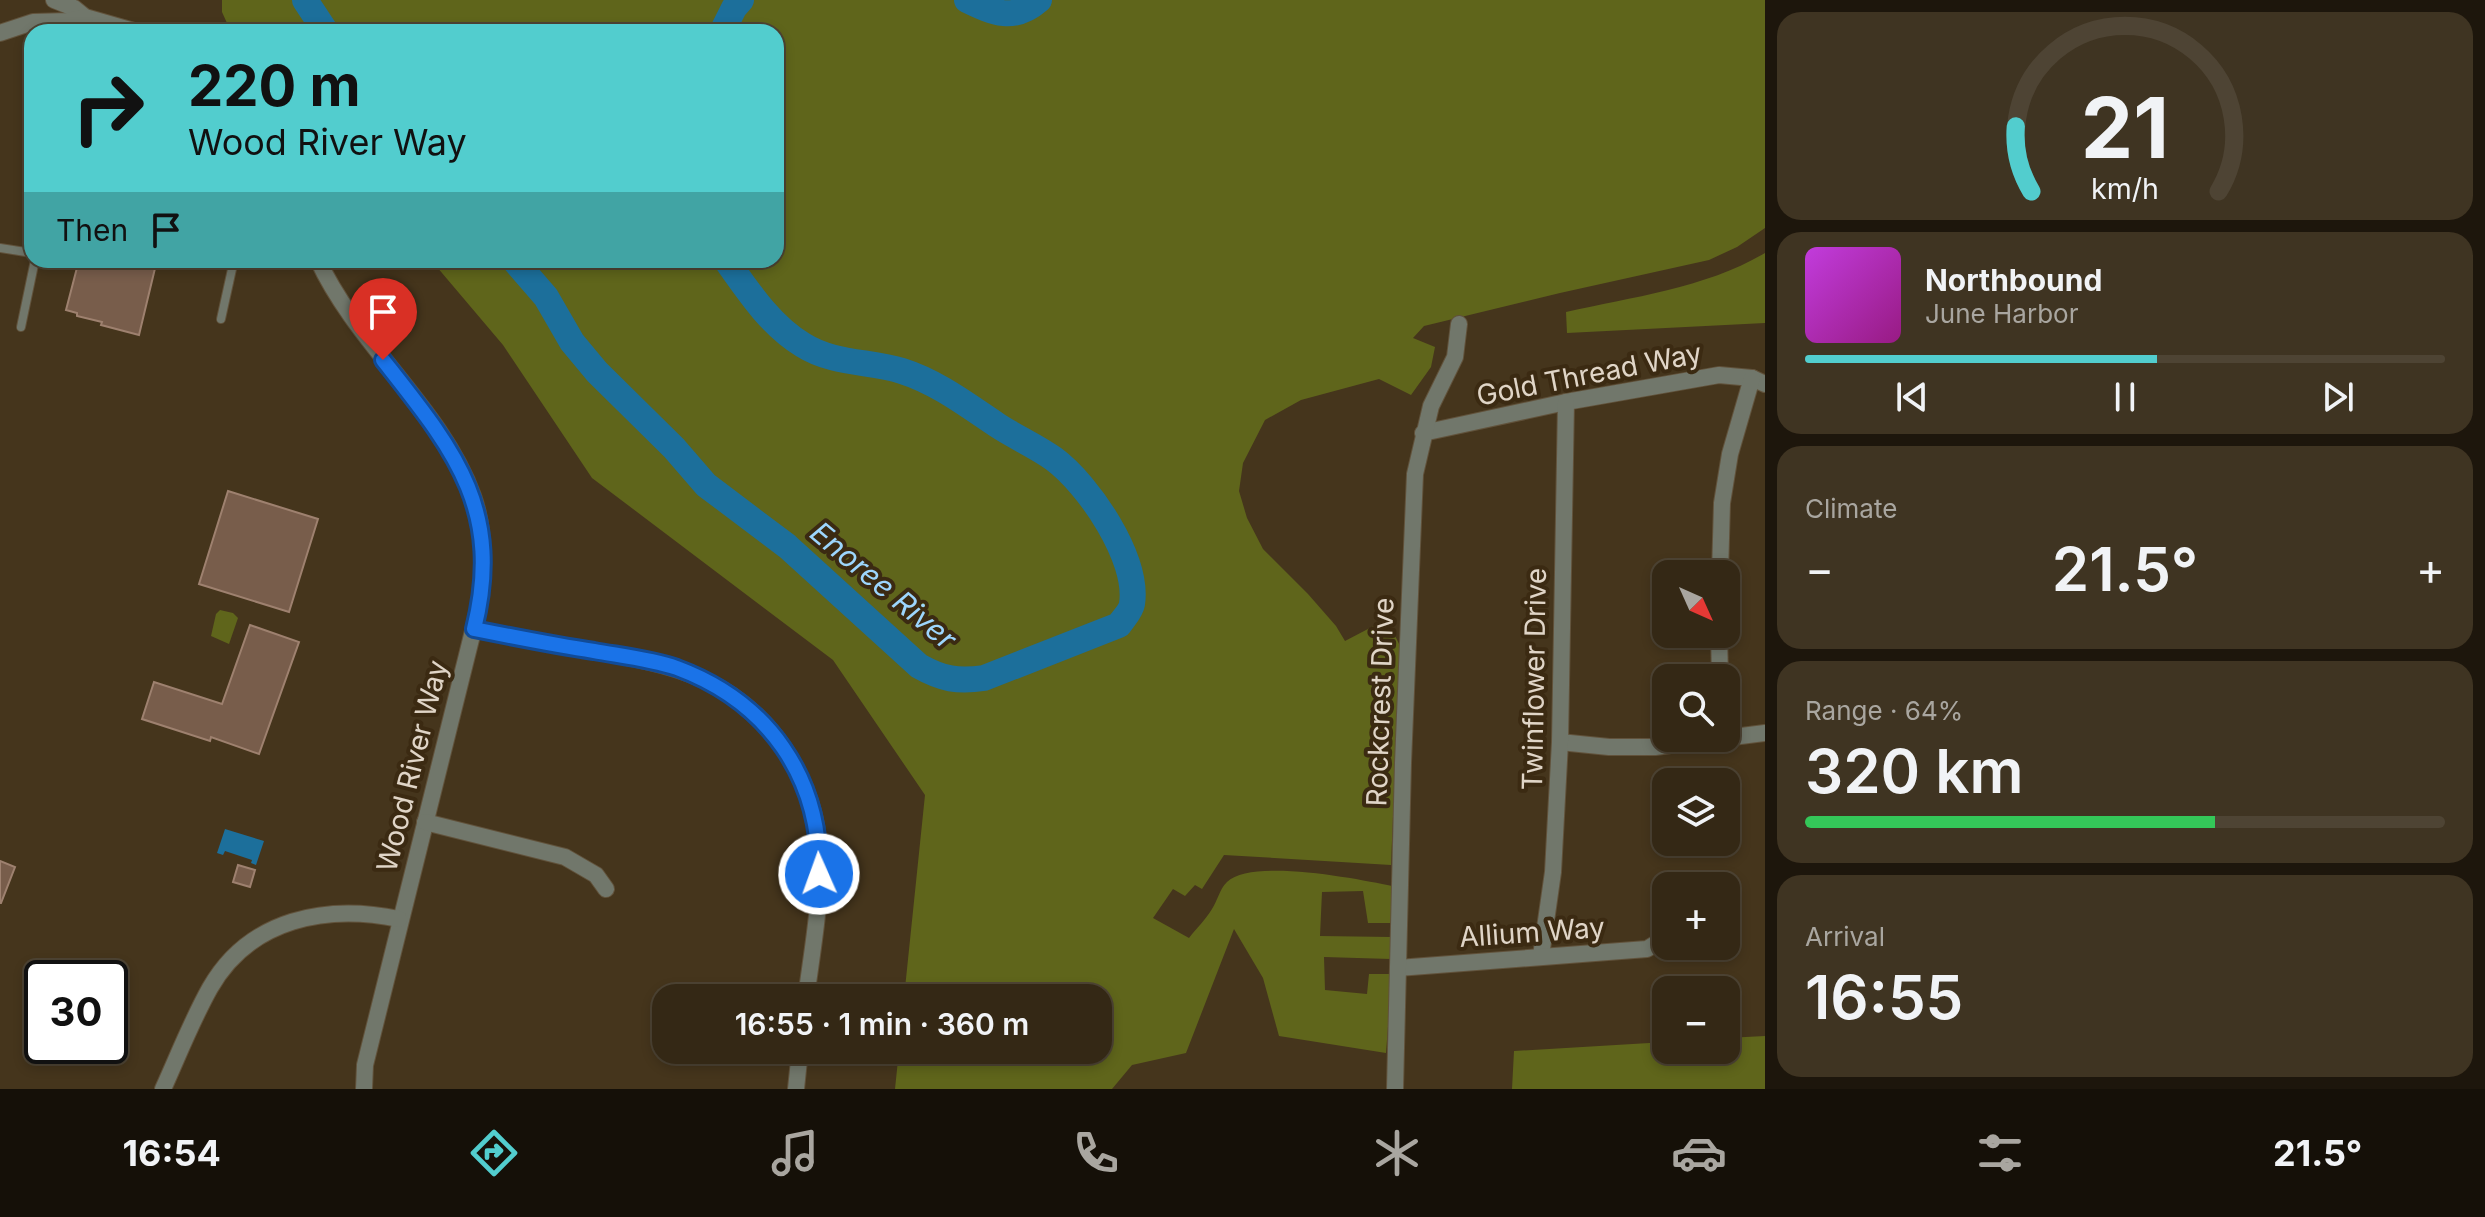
<!DOCTYPE html>
<meta charset="utf-8">
<style>
body{margin:0;font-family:Inter,sans-serif;background:#3f3422;color:#f1f3f6;height:100vh;display:flex;flex-direction:column;font-size:30px;white-space:nowrap}
*{box-sizing:border-box;margin:0}
p{font-size:26px;color:#a9a6a0}
.icon{flex:none;width:44px;height:44px;fill:none;stroke:currentColor;stroke-width:2;stroke-linecap:round;stroke-linejoin:round}
.map{position:relative;flex:1;overflow:hidden}
.side{display:flex;flex-direction:column;gap:12px;padding:12px;background:#1d160c;width:720px}
.side>*{flex:none}
.banner{position:absolute;left:24px;top:24px;width:760px;height:244px;border-radius:24px;box-shadow:0 4px 12px #0003,0 0 0 2px #4e4434;background:#52cdce;color:#111;overflow:hidden}
.needle{width:52px;rotate:135deg}
.tools{position:absolute;left:1652px;top:560px;display:grid;gap:16px}
.tools a{display:grid;place-items:center;width:88px;height:88px;border-radius:16px;background:#342815;box-shadow:0 4px 12px #0003,0 0 0 2px #4e4434;font-size:40px}
.speed{position:absolute;left:24px;top:960px;display:flex;gap:16px;font-size:40px;font-weight:700;text-align:center}
.speed>*{display:grid;place-content:center;width:104px;height:104px;border-radius:50%;background:#342815;box-shadow:0 4px 12px #0003,0 0 0 2px #4e4434;line-height:1}
.speed .limit{border:4px solid #111;border-radius:12px;background:#fff;color:#111}
.pin{position:absolute;display:grid;place-items:center;width:68px;height:68px;color:#fff;margin:-82px -34px;border-radius:50% 50% 50% 0;rotate:-45deg;box-shadow:0 0 8px #0007}
.pin .icon{rotate:45deg}
.me{position:absolute;width:88px;margin:-44px;rotate:358deg;stroke-linejoin:round;filter:drop-shadow(0 0 6px #0008)}
.turn{display:flex;align-items:center;gap:28px;height:168px;padding:0 32px;font-size:36px}
.turn .icon{width:104px;height:104px;stroke-width:2.5}
.turn b{display:block;font-size:56px;line-height:68px}
.then{display:flex;align-items:center;height:76px;padding:0 32px;background:#0003;gap:16px;font-size:30px}
.big{font-size:60px;font-weight:600;line-height:1.1}
.side .tile{flex:1;display:flex;flex-direction:column;justify-content:center;gap:12px;min-width:0;padding:0 28px;border-radius:24px;background:#3f3422}
.side .dial{align-items:center;gap:0}
.dial svg{height:208px;overflow:visible;fill:none;stroke:#4e4434;stroke-width:7;stroke-linecap:round;text-anchor:middle}
.dial text{fill:#f1f3f6;stroke:none}
.song{display:flex;align-items:center;gap:24px}
.cover{width:96px;height:96px;border-radius:12px;background:linear-gradient(135deg,hsl(290 70% 55%),hsl(310 70% 35%))}
.played{height:8px;border-radius:4px;background:linear-gradient(90deg,#52cdce 55%,#4e4434 55%)}
.keys{display:flex;justify-content:space-around;direction:ltr}
.heat{display:flex;justify-content:space-between;align-items:center;font-size:44px;direction:ltr}
.charge{height:12px;border-radius:6px;background:linear-gradient(90deg,#34c759 64%,#4e4434 0)}
.trip{position:absolute;left:652px;top:984px;width:460px;height:80px;border-radius:24px;background:#342815;box-shadow:0 4px 12px #0003,0 0 0 2px #4e4434;font-weight:600;line-height:80px;text-align:center}
.menu{display:flex;height:128px;justify-content:space-around;align-items:center;background:#151008;color:#a9a6a0}
.menu .icon{width:56px;height:56px}
.menu .selected{color:#52cdce}
.menu b{font-size:36px;color:#f1f3f6}
main{display:flex;flex:1;min-height:0}
.map>svg:first-child{display:block}
</style>
<main>
<div class="map">
<svg width="1765" height="1089" viewBox="0 0 1765 1089">
<rect width="100%" height="100%" fill="#45351c"/>
<g fill="#5f651b">
<path d="M222 0H1765V228L1737 247 1709 260 1560 293 1424 326 1413 338 1435 347 1431 367 1411 395 1379 379 1301 400 1265 420 1243 463 1239 491 1247 518 1263 549 1308 594 1336 626 1345 641 1387 619 1400 646 1391 865 1224 855 1202 889 1195 885 1185 896 1173 889 1153 918 1189 938C1196 929 1206 919 1212 909 1218 900 1219 890 1227 882 1252 858 1358 879 1392 886V923H1368L1363 891 1322 892 1320 936 1391 937V959L1324 957 1325 990 1367 994 1369 974H1392L1386 1053 1279 1036 1263 978 1234 929 1186 1053 1132 1065 1112 1089H895L899 1050H1098V998H904L925 795 833 660 592 478 503 345 431 260H776V32H231L222 12Z"/>
<path d="M1765 253V323L1567 333 1566 312C1632 297 1706 288 1765 253Z"/>
<path d="M220 610 233 613 238 618 229 644 211 636 216 614Z"/>
<path d="M1765 1036V1089H1512L1514 1051 1666 1042V1050H1726V1038Z"/>
</g>
<path fill="#1c6f9b" d="M225 829 264 841 256 865 251 863 252 860 225 851 223 855 217 853Z"/>
<g fill="none" stroke-linecap="round" stroke-linejoin="round">
<g stroke="#1c6f9b" stroke-width="26">
<path d="M305 0 326 32"/>
<path d="M967 0C994 13 1014 22 1039 0"/>
<path d="M722 32 734 8 741 0"/>
<path d="M514 260 546 297 572 342 597 372 674 448 706 485 787 546 919 666C942 679 958 682 984 678L1119 625C1123 619 1131 611 1132 604 1139 559 1089 485 1054 459 1036 446 1015 437 997 425 967 405 937 382 902 371 869 361 833 364 803 345 770 325 748 291 726 260"/>
</g>
</g>
<g fill="#785d4b" stroke="#9e816f" stroke-width="2">
<path d="M79 260H157L139 335 101 325 102 322 77 316V313L66 310Z"/>
<path d="M228 491 318 519 289 612 199 584Z"/>
<path d="M250 625 299 642 259 754 211 737 210 741 142 719 154 682 222 704Z"/>
<path d="M0 861 15 867 1 903H0Z"/>
<path d="M238 865 255 870 250 887 233 882Z"/>
</g>
<g fill="none" stroke-linecap="round" stroke-linejoin="round">
<defs>
<g id="lane">
<path d="M0 248 32 253"/>
<path d="M221 319 234 260"/>
<path d="M21 327 35 260"/>
</g>
<g id="street">
<path d="M54 0 74 8 85 17 137 32"/>
<path d="M0 33 33 22 68 21 85 17"/>
<path d="M318 260C357 345 442 409 473 496 486 532 484 573 478 611L365 1065 364 1089"/>
<path d="M1423 433 1566 402 1719 375 1752 378 1765 384"/>
<path d="M1720 574 1722 503 1730 454 1752 378"/>
<path d="M474 629C510 636 545 643 581 649 670 664 743 676 792 761 808 789 818 820 819 853 822 900 812 951 806 998"/>
<path d="M1719 634 1720 678"/>
<path d="M1560 742 1609 747H1655L1765 733"/>
<path d="M425 822 565 857 596 875 606 889"/>
<path d="M1541 956 1553 872 1560 742 1566 402"/>
<path d="M1398 968 1647 949 1666 937"/>
<path d="M163 1089C178 1056 192 1020 210 988 250 918 327 904 399 919"/>
<path d="M796 1089 800 1050"/>
<path d="M1395 1089 1403 763 1415 474 1431 406 1455 357 1459 324"/>
</g>
</defs>
<use href="#lane" stroke="#61523b" stroke-width="10"/>
<use href="#street" stroke="#61523b" stroke-width="18"/>
<use href="#lane" stroke="#71776b" stroke-width="8"/>
<use href="#street" stroke="#71776b" stroke-width="16"/>
</g>
<g fill="none" stroke-linecap="round" stroke-linejoin="round">
<defs>
<path id="route" d="M383 360C453 449 504 508 474 629 514 637 554 645 594 651 622 656 651 659 677 668 768 702 821 777 819 874"/>
</defs>
<use href="#route" stroke="#114b97" stroke-width="20"/>
<use href="#route" stroke="#1a73e8" stroke-width="14"/>
</g>
<g text-anchor="middle" stroke-width="8" stroke-linejoin="round" paint-order="stroke">
<g font-size="28" fill="#e0d5c7" stroke="#3b2a12">
<text transform="translate(1589 374) rotate(-11)" y="10">Gold Thread Way</text>
<text transform="translate(1534 679) rotate(-89)" y="10">Twinflower Drive</text>
<text transform="translate(1380 702) rotate(-88)" y="10">Rockcrest Drive</text>
<text transform="translate(412 766) rotate(-76)" y="10">Wood River Way</text>
<text transform="translate(1532 932) rotate(-4)" y="10">Allium Way</text>
</g>
<g font-size="30" font-style="italic" fill="#9dd6fd" stroke="#3b2a12">
<text transform="translate(883 586) rotate(40)" y="10">Enoree River</text>
</g>
</g>
</svg>
<div class="tools">
<a><svg class="needle" viewBox="-14 -14 28 28"><path d="M0-13l5 13h-10z" fill="#e53935"/><path d="M0 13l5-13h-10z" fill="#a9a6a0"/></svg></a>
<a><svg class="icon" aria-label="search" viewBox="0 0 24 24"><circle cx="10" cy="10" r="6"/><path d="M15 15l6 6"/></svg></a>
<a><svg class="icon" aria-label="layers" viewBox="0 0 24 24"><path d="M12 4l9 5-9 5-9-5zM3 14l9 5 9-5"/></svg></a>
<a>+</a>
<a>−</a>
</div>
<div class="speed"><div class="limit">30</div></div>
<div class="pin" style="left:383px;top:360px;background:#d93025"><svg class="icon" aria-label="arrive" viewBox="0 0 24 24"><path d="M6 21V4h12l-3 4 3 4H6"/></svg></div>
<svg class="me" style="left:819px;top:874px" viewBox="-20 -20 40 40"><circle r="17" fill="#1a73e8" stroke="#fff" stroke-width="3"/><path d="M0-11L8 9 0 5-8 9z" fill="#fff"/></svg>
<div class="trip">16:55 · 1 min · 360 m</div>
<div class="banner">
<div class="turn"><svg class="icon" aria-label="right" viewBox="0 0 24 24"><path d="M7 20v-9h11M14 6l5 5-5 5"/></svg><div><b>220 m</b>Wood River Way</div></div>
<div class="then">Then<svg class="icon" aria-label="arrive" viewBox="0 0 24 24"><path d="M6 21V4h12l-3 4 3 4H6"/></svg></div>
</div>
</div>
<section class="side">
<div class="tile dial"><svg viewBox="0 0 100 80">
<path d="M14 69A42 42 0 1 1 86 69"/>
<path d="M14 69A42 42 0 0 1 8 44" stroke="#52cdce"/>
<text x="50" y="56" font-size="32" font-weight="700">21</text>
<text x="50" y="72" font-size="11">km/h</text>
</svg></div>
<div class="tile">
<div class="song"><i class="cover"></i><div><b>Northbound</b><p>June Harbor</p></div></div>
<div class="played"></div>
<div class="keys"><svg class="icon" aria-label="previous" viewBox="0 0 24 24"><path d="M18 5L8 12l10 7zM5 5v14"/></svg><svg class="icon" aria-label="pause" viewBox="0 0 24 24"><path d="M8 5v14M16 5v14"/></svg><svg class="icon" aria-label="next" viewBox="0 0 24 24"><path d="M6 5l10 7-10 7zM19 5v14"/></svg></div>
</div>
<div class="tile"><p>Climate</p>
<div class="heat"><a>−</a><b class="big">21.5°</b><a>+</a></div>
</div>
<div class="tile"><p>Range · 64%</p><b class="big">320 km</b><div class="charge"></div></div>
<div class="tile"><p>Arrival</p><b class="big">16:55</b></div>
</section>
</main>
<nav class="menu">
<b>16:54</b>
<svg class="icon selected" aria-label="directions" viewBox="0 0 24 24"><path d="M12 3l9 9-9 9-9-9zM9 14v-3h6M13 9l2 2-2 2"/></svg>
<svg class="icon" aria-label="music" viewBox="0 0 24 24"><path d="M9 18V5l10-2v13"/><circle cx="6" cy="18" r="3"/><circle cx="16" cy="16" r="3"/></svg>
<svg class="icon" aria-label="phone" viewBox="0 0 24 24"><path d="M5 4h4l2 5-3 2q2 4 5 5l2-3 5 2v4C11 20 4 13 5 4z"/></svg>
<svg class="icon" aria-label="climate" viewBox="0 0 24 24"><path d="M12 3v18M4 7l16 10M4 17L20 7"/></svg>
<svg class="icon" aria-label="car" viewBox="0 0 24 24"><path d="M5 17H2v-5l4-1 3-4h7l3 4 3 1v5h-3M9 17h6M6 11h13"/><circle cx="7" cy="17" r="2"/><circle cx="17" cy="17" r="2"/></svg>
<svg class="icon" aria-label="filters" viewBox="0 0 24 24"><path d="M4 7h16M4 17h16"/><circle cx="9" cy="7" r="2"/><circle cx="15" cy="17" r="2"/></svg>
<b>21.5°</b>
</nav>
